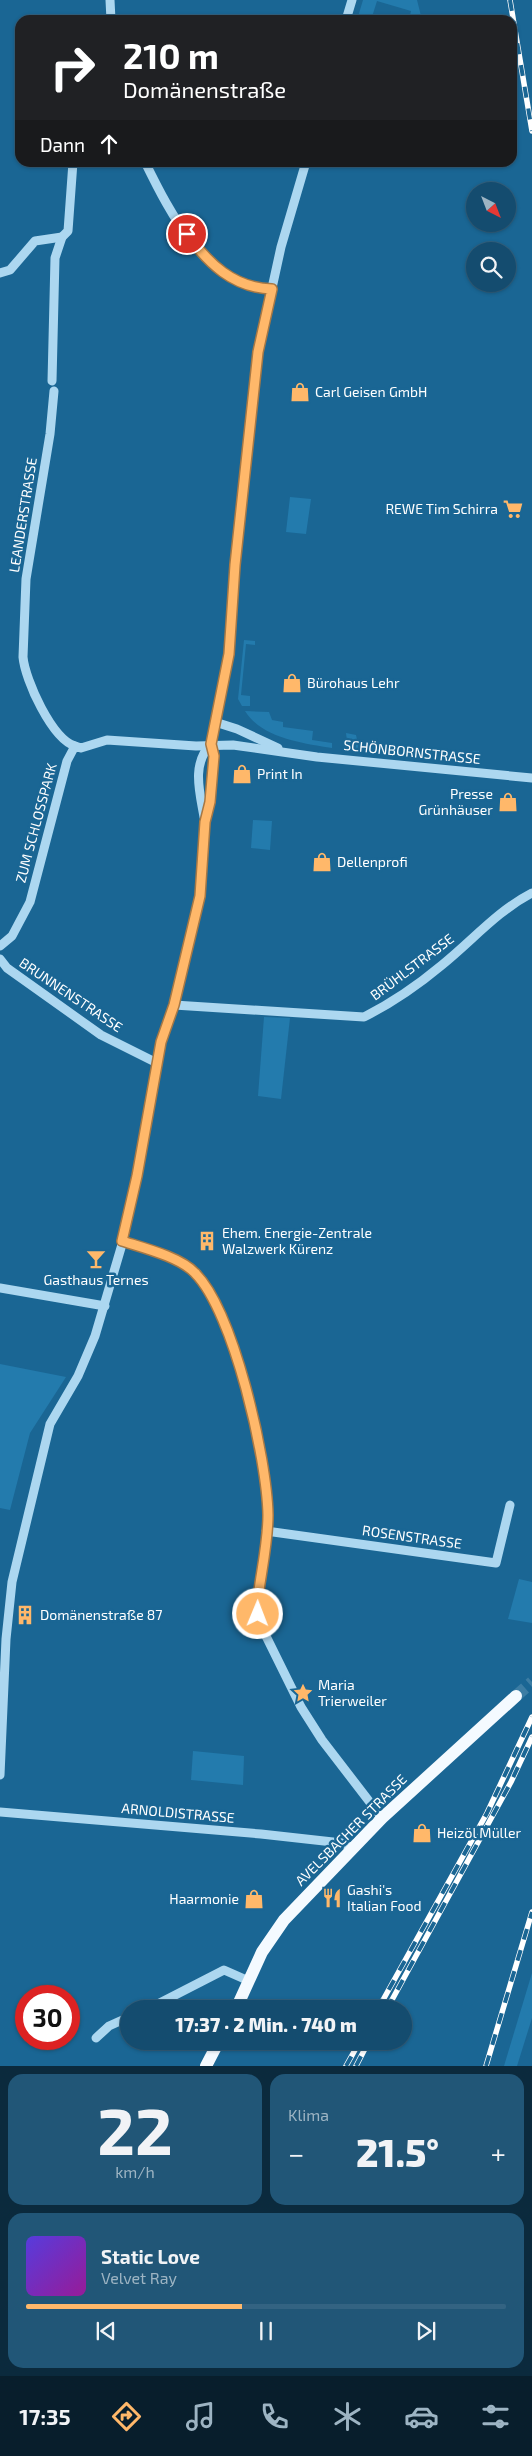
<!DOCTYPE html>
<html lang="de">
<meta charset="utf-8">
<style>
body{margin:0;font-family:"Exo 2",sans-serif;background:#215677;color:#f1f3f6;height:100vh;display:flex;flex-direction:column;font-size:19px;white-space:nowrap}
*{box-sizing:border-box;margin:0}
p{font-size:16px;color:#9db4c3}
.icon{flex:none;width:28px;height:28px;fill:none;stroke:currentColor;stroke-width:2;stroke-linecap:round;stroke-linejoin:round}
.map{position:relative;height:2066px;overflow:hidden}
.side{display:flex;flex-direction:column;gap:8px;padding:8px;background:#0b2a3d;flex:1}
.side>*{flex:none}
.banner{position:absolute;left:15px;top:15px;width:502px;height:152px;border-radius:15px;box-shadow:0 1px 4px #0004,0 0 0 1px #336382;background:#202124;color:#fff;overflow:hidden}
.needle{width:32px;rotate:138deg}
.controls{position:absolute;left:466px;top:182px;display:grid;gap:10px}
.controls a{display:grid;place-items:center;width:50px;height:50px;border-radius:50%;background:#144c6f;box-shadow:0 1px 4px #0004,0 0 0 1px #336382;font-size:25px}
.speed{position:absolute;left:15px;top:1985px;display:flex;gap:10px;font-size:25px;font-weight:700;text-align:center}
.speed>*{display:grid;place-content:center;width:65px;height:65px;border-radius:50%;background:#144c6f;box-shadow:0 1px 4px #0004,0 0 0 1px #336382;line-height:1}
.speed .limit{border:8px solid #d22;background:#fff;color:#111}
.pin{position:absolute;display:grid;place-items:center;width:42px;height:42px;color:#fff;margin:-21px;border:2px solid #fff;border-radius:50%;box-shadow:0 1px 5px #0007}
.me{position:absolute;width:55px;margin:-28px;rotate:1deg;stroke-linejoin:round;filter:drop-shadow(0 0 4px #0008)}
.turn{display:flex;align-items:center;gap:18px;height:105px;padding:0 25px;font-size:22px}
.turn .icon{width:65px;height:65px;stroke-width:2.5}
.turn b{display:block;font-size:35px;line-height:42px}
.then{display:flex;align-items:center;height:48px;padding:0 25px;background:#0003;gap:10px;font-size:19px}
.big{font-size:38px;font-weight:800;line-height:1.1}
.side .widget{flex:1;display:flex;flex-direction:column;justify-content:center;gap:8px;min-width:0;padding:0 18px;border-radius:15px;background:#215677}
.side .dial{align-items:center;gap:0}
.dial b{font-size:65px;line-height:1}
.song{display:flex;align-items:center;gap:15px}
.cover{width:60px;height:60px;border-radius:8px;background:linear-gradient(135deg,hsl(250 70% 55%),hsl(300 70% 35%))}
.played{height:5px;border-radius:2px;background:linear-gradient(90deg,#ffb86a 45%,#336382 45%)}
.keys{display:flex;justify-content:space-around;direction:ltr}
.heat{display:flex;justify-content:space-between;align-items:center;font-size:28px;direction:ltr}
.side .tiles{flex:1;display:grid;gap:8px;grid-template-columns:1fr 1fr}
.widget:last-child{grid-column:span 2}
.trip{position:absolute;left:120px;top:2000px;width:292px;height:50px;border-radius:25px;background:#144c6f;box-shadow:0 1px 4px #0004,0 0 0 1px #336382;font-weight:800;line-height:50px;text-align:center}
.dock{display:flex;height:80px;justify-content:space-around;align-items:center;background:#081e2c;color:#9db4c3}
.dock .icon{width:35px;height:35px}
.dock .selected{color:#ffb86a}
.dock b{font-size:22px;color:#f1f3f6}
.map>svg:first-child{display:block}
</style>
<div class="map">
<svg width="532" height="2066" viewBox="0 0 532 2066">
<rect width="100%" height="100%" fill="#1a6694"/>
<g fill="#237bad">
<path d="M363 0H417L422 20H409L411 11 377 1 371 20H357Z"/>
<path d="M290 497 311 499 306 534 286 532Z"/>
<path d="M244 640 255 641V645L246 644 241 695 250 696V706H242L238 699Z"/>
<path d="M245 711 269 712 272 720 283 722V727L313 731 312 740 332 743V748C302 743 262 738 245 711Z"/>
<path d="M346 733 356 735 358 744 368 743 367 751 348 749Z"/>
<path d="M479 751V762L450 759 449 752Z"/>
<path d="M253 820 272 821 270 850 251 848Z"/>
<path d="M264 1017 290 1018 281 1099 258 1096Z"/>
<path d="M0 1364 66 1377 30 1433 10 1510 0 1508Z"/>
<path d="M519 1579 532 1582V1623L508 1619Z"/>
<path d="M193 1751 244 1756 243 1785 191 1780Z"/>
<path d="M532 1973V2018L517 2066H504Z"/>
</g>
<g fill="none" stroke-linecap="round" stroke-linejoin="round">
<path stroke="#3c7da4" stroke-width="12" stroke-dasharray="12 6" stroke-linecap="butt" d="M516 1696 532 1682"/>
<g stroke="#acd7f0" stroke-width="9">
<path d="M110 0 111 20"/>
<path d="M346 20 352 0"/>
<path d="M145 162C170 213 207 287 271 289"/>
<path d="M0 273 10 270 35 241 62 237"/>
<path d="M52 381 55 258 62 237 68 231 73 162"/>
<path d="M54 391 50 434 26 579 23 657C25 680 52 739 75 746"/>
<path d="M215 722 237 729 278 748"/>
<path d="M211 744 229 654 235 565 258 352 281 247 306 162"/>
<path d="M204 817C200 793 191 764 211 744"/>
<path d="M0 946 12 936 30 902 67 761 75 746 81 748 107 740 196 746 233 745 317 757 532 778"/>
<path d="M0 959 7 968 101 1035 157 1063"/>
<path d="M174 1005 364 1017C392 1003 418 985 442 965 472 941 497 911 532 893"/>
<path d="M123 1241C144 1248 180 1257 195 1273 234 1313 267 1459 267 1515 268 1545 260 1576 257 1606L264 1632 301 1707 322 1740 382 1818"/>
<path d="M0 1288 105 1306"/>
<path d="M266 1531 496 1563 510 1505"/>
<path d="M0 1775 6 1639 12 1582 50 1424 78 1376 95 1336 123 1241 137 1176 161 1042 174 1005 200 896 205 823 210 802 214 756 211 744"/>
<path d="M0 1812 261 1834 342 1843 353 1848"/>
<path d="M148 2009 224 1970 249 1981"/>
<path d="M96 2038 109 2026 129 2017"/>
</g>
<g stroke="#f4faff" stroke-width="12">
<path d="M236 2009 262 1952 284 1920 382 1818 516 1696"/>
<path d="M206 2066 219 2041"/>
</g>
<defs>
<g id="rail">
<path d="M510 0 532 131"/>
<path d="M378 2009 487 1813 532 1717"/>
<path d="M387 2009 511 1782 532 1737"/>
<path d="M346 2066 360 2041"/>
<path d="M356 2066 369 2041"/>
<path d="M486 2066 532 1912"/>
</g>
</defs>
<use href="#rail" stroke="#fff" stroke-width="5.5"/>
<use href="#rail" stroke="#1a6694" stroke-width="4" stroke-dasharray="11" stroke-linecap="butt"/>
</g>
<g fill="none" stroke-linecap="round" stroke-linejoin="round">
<defs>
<path id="route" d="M187 234C208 263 233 288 272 289L258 352 235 565 229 654 211 744 214 756 210 802 205 822 200 896 174 1005 161 1042 137 1176 122 1241C144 1248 180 1257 195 1273 234 1312 267 1459 268 1515 268 1545 260 1576 257 1606L258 1614"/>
</defs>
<use href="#route" stroke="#a67845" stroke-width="12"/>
<use href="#route" stroke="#ffb86a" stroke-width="9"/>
</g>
<defs>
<symbol id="shop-bare" viewBox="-9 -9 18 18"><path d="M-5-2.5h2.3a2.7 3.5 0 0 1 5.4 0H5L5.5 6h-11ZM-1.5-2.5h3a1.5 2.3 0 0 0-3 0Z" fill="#ffb86a" stroke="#1a6694" stroke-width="2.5" paint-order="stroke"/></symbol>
<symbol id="supermarket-bare" viewBox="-9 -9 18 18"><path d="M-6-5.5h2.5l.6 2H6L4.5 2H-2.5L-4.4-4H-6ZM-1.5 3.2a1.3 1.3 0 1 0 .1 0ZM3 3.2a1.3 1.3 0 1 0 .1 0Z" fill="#ffb86a" stroke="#1a6694" stroke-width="2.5" paint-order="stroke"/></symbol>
<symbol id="building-bare" viewBox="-9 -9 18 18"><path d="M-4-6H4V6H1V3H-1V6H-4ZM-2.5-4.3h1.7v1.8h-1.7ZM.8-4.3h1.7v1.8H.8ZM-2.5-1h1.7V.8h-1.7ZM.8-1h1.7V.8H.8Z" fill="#ffb86a" stroke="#1a6694" stroke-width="2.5" paint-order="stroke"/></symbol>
<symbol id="bar-bare" viewBox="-9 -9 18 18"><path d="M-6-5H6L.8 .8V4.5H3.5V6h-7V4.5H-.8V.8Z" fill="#ffb86a" stroke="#1a6694" stroke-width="2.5" paint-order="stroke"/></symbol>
<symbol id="sight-bare" viewBox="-9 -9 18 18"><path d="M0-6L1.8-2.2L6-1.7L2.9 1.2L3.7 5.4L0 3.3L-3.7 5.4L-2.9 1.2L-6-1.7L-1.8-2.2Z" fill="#ffb86a" stroke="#1a6694" stroke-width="2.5" paint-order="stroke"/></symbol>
<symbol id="restaurant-bare" viewBox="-9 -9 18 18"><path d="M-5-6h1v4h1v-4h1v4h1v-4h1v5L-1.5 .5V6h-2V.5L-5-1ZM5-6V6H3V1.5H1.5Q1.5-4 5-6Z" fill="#ffb86a" stroke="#1a6694" stroke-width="2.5" paint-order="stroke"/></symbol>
</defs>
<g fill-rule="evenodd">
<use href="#shop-bare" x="286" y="378" width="28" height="28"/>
<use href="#supermarket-bare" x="499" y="495" width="28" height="28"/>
<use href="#shop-bare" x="278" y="669" width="28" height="28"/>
<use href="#shop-bare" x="228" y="760" width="28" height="28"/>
<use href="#shop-bare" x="494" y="788" width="28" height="28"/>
<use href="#shop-bare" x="308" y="848" width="28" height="28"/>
<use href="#building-bare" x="193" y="1227" width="28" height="28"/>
<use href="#bar-bare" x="82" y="1245" width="28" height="28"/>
<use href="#building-bare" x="11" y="1601" width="28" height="28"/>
<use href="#sight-bare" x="289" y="1679" width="28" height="28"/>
<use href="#shop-bare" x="408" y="1819" width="28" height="28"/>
<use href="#restaurant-bare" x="318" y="1884" width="28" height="28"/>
<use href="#shop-bare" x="240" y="1885" width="28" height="28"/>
</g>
<g text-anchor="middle" stroke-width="5" stroke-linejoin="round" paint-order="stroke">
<g font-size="14" fill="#fff" stroke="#1a6694" text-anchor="start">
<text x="315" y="397">Carl Geisen GmbH</text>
<text x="498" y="514" text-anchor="end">REWE Tim Schirra</text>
<text x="307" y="688">Bürohaus Lehr</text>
<text x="257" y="779">Print In</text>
<text x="493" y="799" text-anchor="end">Presse<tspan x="493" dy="16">Grünhäuser</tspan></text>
<text x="337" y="867">Dellenprofi</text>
<text x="222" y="1238">Ehem. Energie-Zentrale<tspan x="222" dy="16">Walzwerk Kürenz</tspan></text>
<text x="96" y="1285" text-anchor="middle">Gasthaus Ternes</text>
<text x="40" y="1620">Domänenstraße 87</text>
<text x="318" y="1690">Maria<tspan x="318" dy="16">Trierweiler</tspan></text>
<text x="437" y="1838">Heizöl Müller</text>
<text x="347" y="1895">Gashi's<tspan x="347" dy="16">Italian Food</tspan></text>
<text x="239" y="1904" text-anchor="end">Haarmonie</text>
</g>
<g font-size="14" fill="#fff" stroke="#1a6694">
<text transform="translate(23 515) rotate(-81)" y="5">LEANDERSTRASSE</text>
<text transform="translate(412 752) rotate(6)" y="5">SCHÖNBORNSTRASSE</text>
<text transform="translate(36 823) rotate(-75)" y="5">ZUM SCHLOSSPARK</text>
<text transform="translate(412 967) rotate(-37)" y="5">BRÜHLSTRASSE</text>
<text transform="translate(71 995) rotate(34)" y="5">BRUNNENSTRASSE</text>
<text transform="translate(412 1537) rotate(8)" y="5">ROSENSTRASSE</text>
<text transform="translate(178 1813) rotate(5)" y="5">ARNOLDISTRASSE</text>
<text transform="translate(351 1830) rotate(-45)" y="5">AVELSBACHER STRASSE</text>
</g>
</g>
</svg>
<div class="controls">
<a><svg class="needle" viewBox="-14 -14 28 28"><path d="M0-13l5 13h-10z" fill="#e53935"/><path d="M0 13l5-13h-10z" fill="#9db4c3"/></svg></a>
<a><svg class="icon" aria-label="search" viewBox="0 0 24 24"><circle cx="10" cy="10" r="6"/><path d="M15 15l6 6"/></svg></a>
</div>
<div class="speed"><div class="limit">30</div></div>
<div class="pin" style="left:187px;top:234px;background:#d93025"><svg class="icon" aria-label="arrive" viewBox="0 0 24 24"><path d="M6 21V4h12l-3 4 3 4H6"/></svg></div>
<svg class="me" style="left:258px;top:1614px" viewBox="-20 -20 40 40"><circle r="17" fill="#ffb86a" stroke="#fff" stroke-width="3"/><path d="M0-11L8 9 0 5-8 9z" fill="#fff"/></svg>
<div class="trip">17:37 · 2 Min. · 740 m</div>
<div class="banner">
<div class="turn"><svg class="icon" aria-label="right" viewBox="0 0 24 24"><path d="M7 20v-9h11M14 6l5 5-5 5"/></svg><div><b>210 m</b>Domänenstraße</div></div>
<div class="then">Dann<svg class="icon" aria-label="ahead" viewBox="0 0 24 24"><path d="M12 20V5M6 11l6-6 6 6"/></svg></div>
</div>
</div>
<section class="side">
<div class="tiles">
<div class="widget dial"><b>22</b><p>km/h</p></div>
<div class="widget"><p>Klima</p>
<div class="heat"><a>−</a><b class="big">21.5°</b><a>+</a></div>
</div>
<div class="widget">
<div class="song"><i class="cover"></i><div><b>Static Love</b><p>Velvet Ray</p></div></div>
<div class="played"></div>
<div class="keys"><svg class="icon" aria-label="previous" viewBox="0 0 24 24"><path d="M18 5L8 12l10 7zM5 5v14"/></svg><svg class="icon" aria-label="pause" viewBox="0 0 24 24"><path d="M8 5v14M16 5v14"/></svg><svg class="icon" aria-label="next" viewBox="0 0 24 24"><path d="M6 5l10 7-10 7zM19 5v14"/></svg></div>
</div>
</div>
</section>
<nav class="dock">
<b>17:35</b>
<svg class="icon selected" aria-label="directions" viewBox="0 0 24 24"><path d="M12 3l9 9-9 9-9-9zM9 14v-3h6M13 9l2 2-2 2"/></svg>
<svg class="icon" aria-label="music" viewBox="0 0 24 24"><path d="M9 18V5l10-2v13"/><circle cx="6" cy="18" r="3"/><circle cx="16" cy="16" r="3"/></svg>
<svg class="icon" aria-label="phone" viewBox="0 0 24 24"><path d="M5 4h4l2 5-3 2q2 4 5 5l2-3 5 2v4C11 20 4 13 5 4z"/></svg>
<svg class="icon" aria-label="climate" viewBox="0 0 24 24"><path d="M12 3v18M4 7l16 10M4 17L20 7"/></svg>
<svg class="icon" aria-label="car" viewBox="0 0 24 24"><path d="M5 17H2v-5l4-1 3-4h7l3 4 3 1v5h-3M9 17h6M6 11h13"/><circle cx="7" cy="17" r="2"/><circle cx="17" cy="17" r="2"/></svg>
<svg class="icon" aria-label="filters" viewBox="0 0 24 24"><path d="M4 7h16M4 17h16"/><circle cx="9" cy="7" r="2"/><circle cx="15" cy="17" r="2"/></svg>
</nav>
